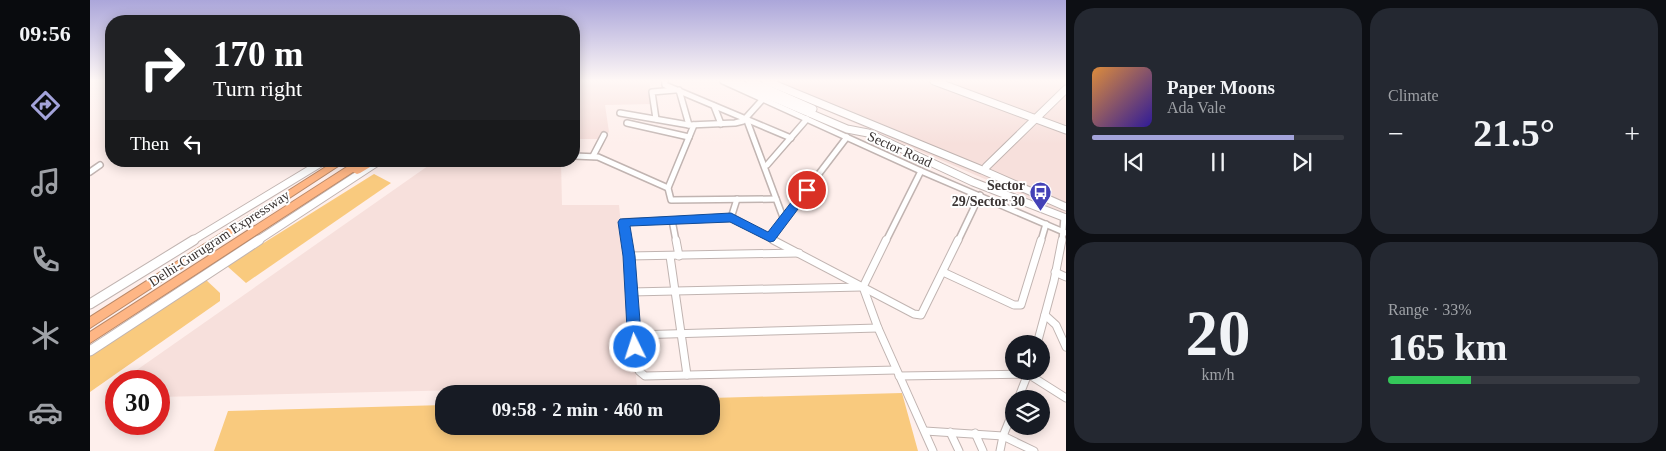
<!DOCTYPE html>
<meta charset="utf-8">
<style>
body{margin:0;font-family:Georgia,serif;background:#242831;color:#f1f3f6;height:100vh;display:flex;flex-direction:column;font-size:19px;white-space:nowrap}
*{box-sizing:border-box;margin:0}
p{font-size:16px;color:#9ea1a6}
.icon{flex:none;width:28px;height:28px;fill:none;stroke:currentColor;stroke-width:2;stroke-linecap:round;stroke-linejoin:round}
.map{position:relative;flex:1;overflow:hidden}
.panel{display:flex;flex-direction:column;gap:8px;padding:8px;background:#0d0f14;width:600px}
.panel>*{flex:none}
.top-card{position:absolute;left:15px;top:15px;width:475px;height:152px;border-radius:20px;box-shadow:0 2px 12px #0003;background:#202124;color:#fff;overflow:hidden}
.controls{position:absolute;left:915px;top:335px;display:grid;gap:10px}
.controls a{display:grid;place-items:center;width:45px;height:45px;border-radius:50%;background:#171b24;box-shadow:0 2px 12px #0003;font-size:25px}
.speed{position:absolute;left:15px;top:370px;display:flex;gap:10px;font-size:25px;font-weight:700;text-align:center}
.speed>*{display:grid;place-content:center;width:65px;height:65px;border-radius:50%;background:#171b24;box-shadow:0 2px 12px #0003;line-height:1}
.speed .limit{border:8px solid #d22;background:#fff;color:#111}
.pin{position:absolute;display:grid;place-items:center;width:42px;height:42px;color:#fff;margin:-21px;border:2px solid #fff;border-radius:50%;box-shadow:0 1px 5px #0007}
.me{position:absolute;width:55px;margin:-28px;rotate:356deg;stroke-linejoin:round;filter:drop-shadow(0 0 4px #0008)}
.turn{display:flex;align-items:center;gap:18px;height:105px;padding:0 25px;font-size:22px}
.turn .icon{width:65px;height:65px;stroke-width:2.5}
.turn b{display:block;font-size:35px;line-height:42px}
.then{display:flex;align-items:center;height:48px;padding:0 25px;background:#0003;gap:10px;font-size:19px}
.big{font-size:38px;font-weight:800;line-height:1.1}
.panel .card{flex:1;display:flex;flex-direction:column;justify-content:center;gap:8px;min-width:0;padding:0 18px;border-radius:20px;background:#242831}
.panel .dial{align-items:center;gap:0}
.dial b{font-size:65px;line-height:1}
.song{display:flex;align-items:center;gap:15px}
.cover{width:60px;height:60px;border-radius:8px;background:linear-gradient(135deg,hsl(30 70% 55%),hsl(250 70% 35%))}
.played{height:5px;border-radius:2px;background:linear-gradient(90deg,#a3a3da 80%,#363941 80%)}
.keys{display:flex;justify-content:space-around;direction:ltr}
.heat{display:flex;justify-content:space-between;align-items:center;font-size:28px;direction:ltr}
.charge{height:8px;border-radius:4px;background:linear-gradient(90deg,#34c759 33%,#363941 0)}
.panel .tiles{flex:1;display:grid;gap:8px;grid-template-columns:repeat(2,1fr)}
.trip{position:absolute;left:345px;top:385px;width:285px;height:50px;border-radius:20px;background:#171b24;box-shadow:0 2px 12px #0003;font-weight:800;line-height:50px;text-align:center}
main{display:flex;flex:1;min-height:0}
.tabs{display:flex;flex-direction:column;width:90px;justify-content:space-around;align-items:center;background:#090b0e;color:#9ea1a6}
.tabs .icon{width:35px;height:35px}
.tabs .active{color:#a3a3da}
.tabs b{font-size:22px;color:#f1f3f6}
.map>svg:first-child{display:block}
</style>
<main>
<nav class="tabs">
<b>09:56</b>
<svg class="icon active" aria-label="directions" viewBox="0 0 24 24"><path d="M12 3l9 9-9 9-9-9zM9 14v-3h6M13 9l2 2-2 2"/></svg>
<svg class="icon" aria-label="music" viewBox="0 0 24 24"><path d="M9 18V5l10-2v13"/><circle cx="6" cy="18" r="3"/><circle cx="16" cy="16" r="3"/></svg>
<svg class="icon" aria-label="phone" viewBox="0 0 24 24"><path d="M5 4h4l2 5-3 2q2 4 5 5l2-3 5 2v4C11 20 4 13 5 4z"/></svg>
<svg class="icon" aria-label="climate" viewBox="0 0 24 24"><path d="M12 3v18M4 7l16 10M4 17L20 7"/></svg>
<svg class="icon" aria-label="car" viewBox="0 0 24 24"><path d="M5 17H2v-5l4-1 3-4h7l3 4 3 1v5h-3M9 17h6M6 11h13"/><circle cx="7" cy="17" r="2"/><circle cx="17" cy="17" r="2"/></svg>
</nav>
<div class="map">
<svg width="976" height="451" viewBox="0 0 976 451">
<rect width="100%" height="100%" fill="#feefec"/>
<g fill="#f7e0dc">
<path d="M484 81H559L563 104 515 105 519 132 507 139H484Z"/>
<path d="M667 81H976V214Z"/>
<path d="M345 161H471L472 205H529L547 386 69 397V381H31Z"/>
</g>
<g fill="#f9ca7e">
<path d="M284 174 301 183 156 283 137 266Z"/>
<path d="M114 278 130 293V301L0 392V355Z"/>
<path d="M812 393 828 451H124L138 411 354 405V426H621V398Z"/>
</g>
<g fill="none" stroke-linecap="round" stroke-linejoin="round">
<defs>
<g id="street-far1">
<path d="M575 81V85L701 138"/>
<path d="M633 81 831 171 976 233"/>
<path d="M589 90 599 125"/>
<path d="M624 106 631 124"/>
<path d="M530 113 599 125 645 123 653 121 673 99"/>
<path d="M656 118 694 220"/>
<path d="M566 119 562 92 585 90"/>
<path d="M537 123 599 137"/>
<path d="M604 125 578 188 581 200 686 199"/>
<path d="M484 156 508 157 578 188"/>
<path d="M503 156 514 135"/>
<path d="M677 165 717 119"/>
<path d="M0 172 10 165"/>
<path d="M641 218 647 199"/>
<path d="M582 220 586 241"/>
<path d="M680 238 757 137"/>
<path d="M537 241 534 222 641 218 686 241"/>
<path d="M796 241 831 171"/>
<path d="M868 241 890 195"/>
<path d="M951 241 956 224"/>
<path d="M972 241 974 217"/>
</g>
<g id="street">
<path d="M537 240 546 359 549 371 555 376 806 370"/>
<path d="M586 240 589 256"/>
<path d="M683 240 824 314 831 315 868 240"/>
<path d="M796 240 773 287 788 328 843 451"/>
<path d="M539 256 709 253"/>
<path d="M580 256 597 375"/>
<path d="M853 272 924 305H931L951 240"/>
<path d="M965 272 976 277"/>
<path d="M541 292 772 287"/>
<path d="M955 315 966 325 976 347"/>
<path d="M544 335 788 328"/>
<path d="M947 344 964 281 972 240"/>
<path d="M809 376 938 374 976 398"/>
<path d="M928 399 939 371"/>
<path d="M835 431 913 436 944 451"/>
<path d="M860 432 869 451"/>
<path d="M885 433 893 451"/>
<path d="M910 451 913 436 924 409"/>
</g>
<g id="secondary-far1">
<path d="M644 81 757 129 778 133 883 182 976 218"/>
<path d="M660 81 723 109"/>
<path d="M676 81 892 170 976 207"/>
<path d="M844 81 976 130"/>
<path d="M896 167 976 89"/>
<path d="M102 241 234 161"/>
<path d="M167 241 289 161"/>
</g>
<g id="secondary">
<path d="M0 304 104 240"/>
<path d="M0 351 169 240"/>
</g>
<g id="highway">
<path d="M245 161H256L0 328V317Z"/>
<path d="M266 161H290L270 173 267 174 263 172 0 343V332Z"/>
</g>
</defs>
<use href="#street-far1" stroke="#c1b4b1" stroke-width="8"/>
<use href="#street" stroke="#c1b4b1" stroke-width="9"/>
<use href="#secondary-far1" stroke="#c1b4b1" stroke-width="9"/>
<use href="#secondary" stroke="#c1b4b1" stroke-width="11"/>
<use href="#highway" stroke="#ba8969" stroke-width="2"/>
<use href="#street-far1" stroke="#fff" stroke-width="5"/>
<use href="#street" stroke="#fff" stroke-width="7"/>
<use href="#secondary-far1" stroke="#fff" stroke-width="7"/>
<use href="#secondary" stroke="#fff" stroke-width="9"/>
<use href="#highway" fill="#feb685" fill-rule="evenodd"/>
</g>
<linearGradient id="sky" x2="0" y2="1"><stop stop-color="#aba6da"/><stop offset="0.56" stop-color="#fff8f6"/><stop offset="1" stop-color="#fff8f6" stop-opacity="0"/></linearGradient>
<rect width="976" height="144" fill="url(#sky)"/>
<path fill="#1a73e8" stroke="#114b97" d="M717 186 720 187 722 190 720 193 684 241 680 242 640 222 540 226 545 256 552 347 550 351 545 353 540 351 538 347 533 256 528 222 530 219 641 213 678 232 713 187Z"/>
<defs>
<symbol id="bus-pin" viewBox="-11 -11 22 30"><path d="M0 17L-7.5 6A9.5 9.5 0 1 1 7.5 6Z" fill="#4442b7" stroke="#fff"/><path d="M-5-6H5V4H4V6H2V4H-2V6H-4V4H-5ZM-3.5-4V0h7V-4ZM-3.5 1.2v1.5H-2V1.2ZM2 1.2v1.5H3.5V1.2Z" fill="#fff"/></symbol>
</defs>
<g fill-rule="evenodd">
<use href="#bus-pin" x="938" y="180" width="25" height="34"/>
</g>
<g text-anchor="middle" stroke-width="4" stroke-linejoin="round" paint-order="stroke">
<g font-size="14" fill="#3b3534" stroke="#fff">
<text transform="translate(810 149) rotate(24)" y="5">Sector Road</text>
<text transform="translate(129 238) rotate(-33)" y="5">Delhi-Gurugram Expressway</text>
</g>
<g font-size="14" font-weight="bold" fill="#3b3534" stroke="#fff" text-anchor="end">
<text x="935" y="190">Sector<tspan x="935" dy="16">29/Sector 30</tspan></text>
</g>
</g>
</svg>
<div class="controls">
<a><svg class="icon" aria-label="sound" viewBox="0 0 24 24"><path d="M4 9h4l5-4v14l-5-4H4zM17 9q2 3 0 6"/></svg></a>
<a><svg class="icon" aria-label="layers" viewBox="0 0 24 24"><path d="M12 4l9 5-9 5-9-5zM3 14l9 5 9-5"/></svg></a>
</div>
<div class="speed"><div class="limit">30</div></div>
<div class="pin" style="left:717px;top:190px;background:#d93025"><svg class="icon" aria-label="arrive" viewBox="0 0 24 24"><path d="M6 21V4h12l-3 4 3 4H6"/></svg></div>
<svg class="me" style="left:545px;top:347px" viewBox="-20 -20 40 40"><circle r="17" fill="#1a73e8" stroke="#fff" stroke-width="3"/><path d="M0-11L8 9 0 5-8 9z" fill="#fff"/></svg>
<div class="trip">09:58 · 2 min · 460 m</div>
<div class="top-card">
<div class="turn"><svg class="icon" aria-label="right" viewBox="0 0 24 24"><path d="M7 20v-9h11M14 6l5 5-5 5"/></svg><div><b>170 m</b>Turn right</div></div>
<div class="then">Then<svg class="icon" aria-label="left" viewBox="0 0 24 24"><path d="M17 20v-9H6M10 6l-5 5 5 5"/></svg></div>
</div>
</div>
<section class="panel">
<div class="tiles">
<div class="card">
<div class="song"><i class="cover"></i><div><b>Paper Moons</b><p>Ada Vale</p></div></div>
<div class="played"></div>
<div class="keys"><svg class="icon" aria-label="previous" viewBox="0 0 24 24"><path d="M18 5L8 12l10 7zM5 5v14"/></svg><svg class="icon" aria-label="pause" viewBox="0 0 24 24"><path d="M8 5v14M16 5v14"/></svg><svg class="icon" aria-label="next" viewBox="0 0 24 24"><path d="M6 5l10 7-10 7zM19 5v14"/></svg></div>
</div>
<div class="card"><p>Climate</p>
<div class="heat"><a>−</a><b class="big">21.5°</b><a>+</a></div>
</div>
<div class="card dial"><b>20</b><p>km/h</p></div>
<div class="card"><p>Range · 33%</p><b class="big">165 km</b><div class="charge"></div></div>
</div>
</section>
</main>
